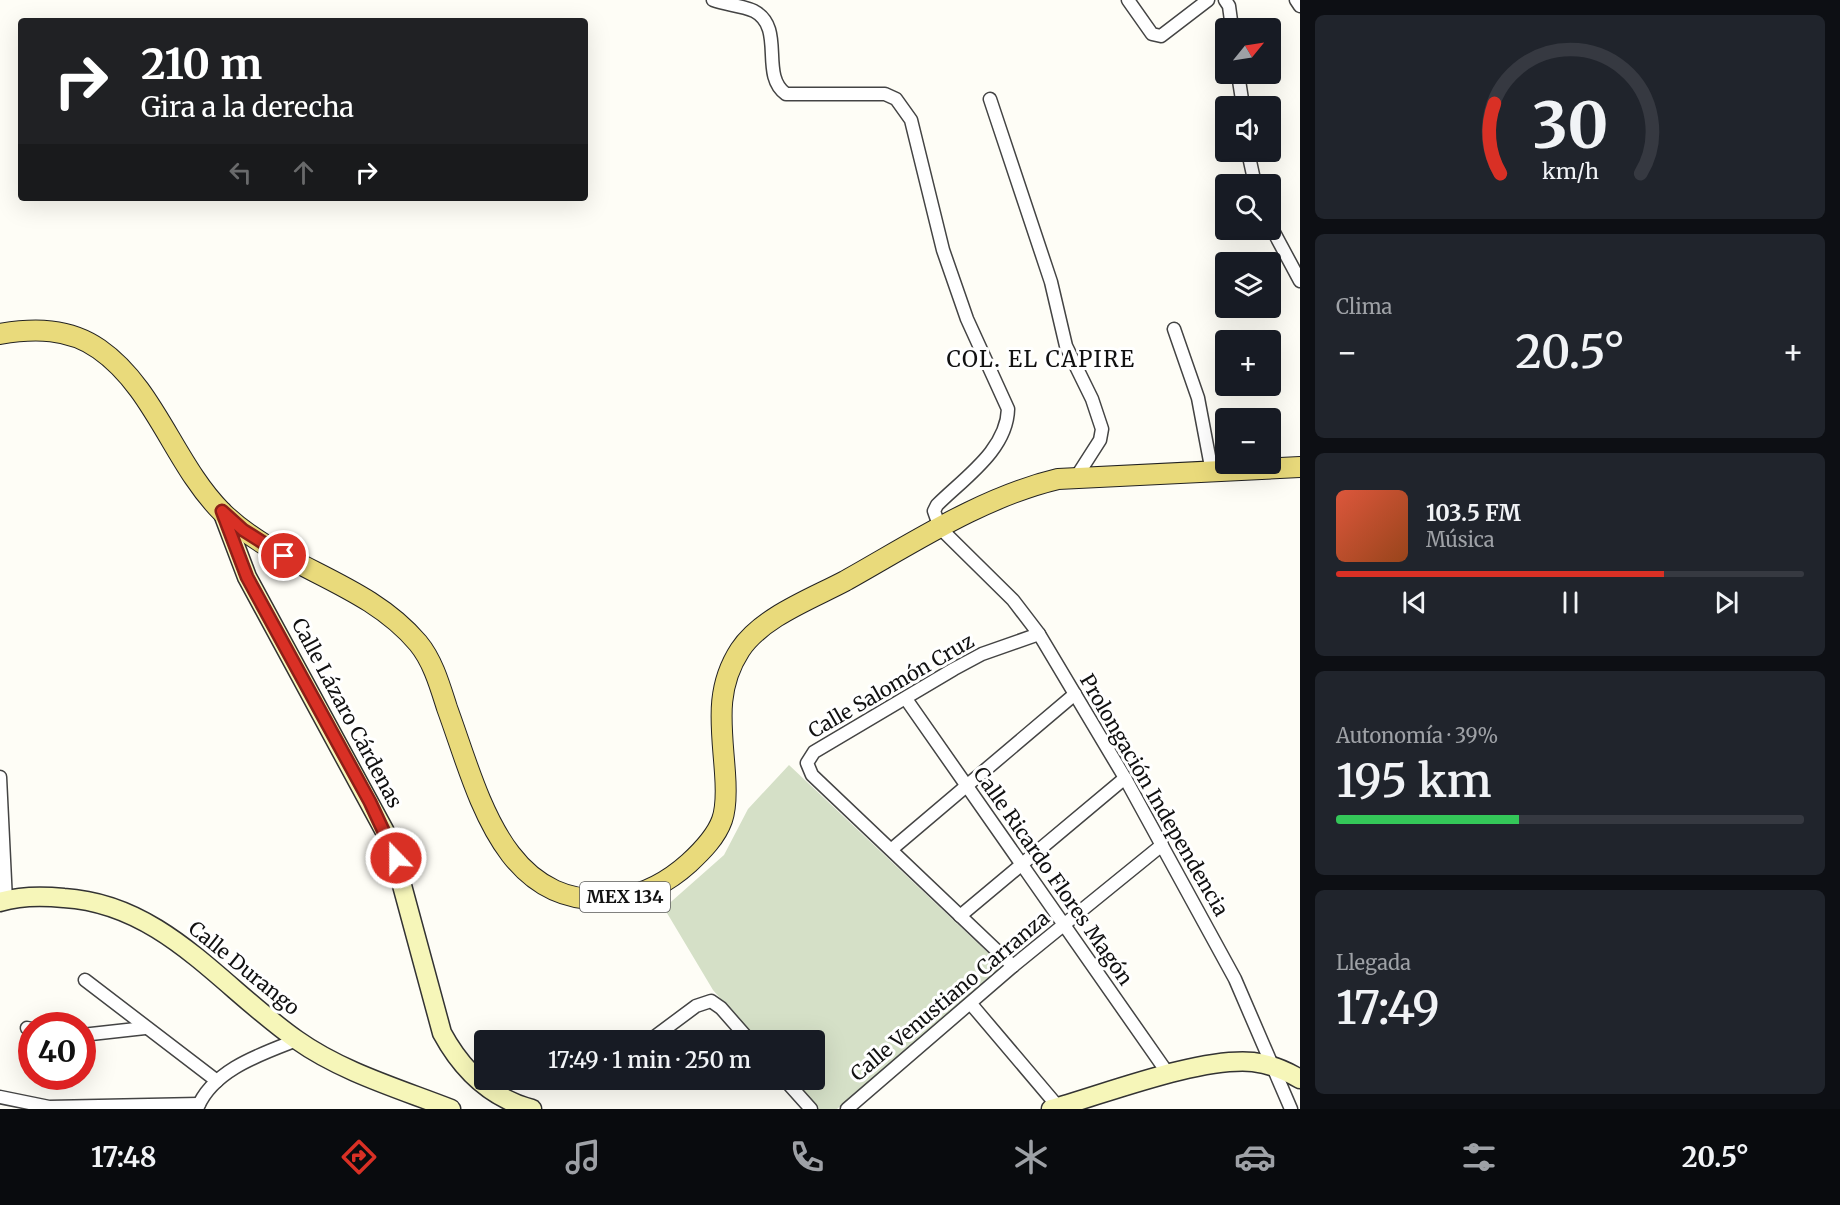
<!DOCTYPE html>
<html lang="es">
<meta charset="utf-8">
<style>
body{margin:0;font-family:Merriweather,serif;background:#20242c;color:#f1f3f6;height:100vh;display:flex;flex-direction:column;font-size:22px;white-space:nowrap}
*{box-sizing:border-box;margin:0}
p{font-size:20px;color:#9ea1a6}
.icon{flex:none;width:33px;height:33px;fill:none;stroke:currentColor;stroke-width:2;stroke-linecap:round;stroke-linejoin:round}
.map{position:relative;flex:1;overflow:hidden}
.drawer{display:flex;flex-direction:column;gap:15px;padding:15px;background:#0d0f14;width:540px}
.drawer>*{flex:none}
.banner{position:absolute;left:18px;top:18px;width:570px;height:183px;border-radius:6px;box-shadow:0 6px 24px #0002;background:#202124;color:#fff;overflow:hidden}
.needle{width:39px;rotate:60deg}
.fabs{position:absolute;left:1215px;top:18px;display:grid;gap:12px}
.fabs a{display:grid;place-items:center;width:66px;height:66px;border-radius:6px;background:#171b24;box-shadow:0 6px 24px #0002;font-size:30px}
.speed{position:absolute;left:18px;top:1012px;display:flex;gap:12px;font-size:30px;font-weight:700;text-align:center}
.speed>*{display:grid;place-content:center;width:78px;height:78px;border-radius:50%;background:#171b24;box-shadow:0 6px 24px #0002;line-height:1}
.speed .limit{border:9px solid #d22;background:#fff;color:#111}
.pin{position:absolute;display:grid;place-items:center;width:51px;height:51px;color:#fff;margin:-26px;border:3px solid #fff;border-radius:50%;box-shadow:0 2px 6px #0007}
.me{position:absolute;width:66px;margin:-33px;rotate:338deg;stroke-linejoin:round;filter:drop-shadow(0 0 4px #0008)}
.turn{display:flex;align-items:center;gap:21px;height:126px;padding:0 24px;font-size:27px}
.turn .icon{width:78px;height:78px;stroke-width:2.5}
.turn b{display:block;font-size:42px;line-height:51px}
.lanes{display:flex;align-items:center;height:57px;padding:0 24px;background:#0003;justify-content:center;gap:30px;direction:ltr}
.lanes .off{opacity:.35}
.big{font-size:45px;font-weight:600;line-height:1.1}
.drawer .card{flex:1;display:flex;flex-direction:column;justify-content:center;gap:9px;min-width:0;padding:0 21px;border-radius:9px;background:#20242c}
.drawer .dial{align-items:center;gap:0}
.dial svg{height:156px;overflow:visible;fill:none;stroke:#363941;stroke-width:7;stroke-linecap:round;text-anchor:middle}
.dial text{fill:#f1f3f6;stroke:none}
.song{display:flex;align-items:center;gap:18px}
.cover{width:72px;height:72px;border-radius:9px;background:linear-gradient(135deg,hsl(10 70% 55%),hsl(20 70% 35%))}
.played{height:6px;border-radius:3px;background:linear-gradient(90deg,#d93025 70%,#363941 70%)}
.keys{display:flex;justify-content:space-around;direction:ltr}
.heat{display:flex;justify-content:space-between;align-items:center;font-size:33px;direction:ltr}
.charge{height:9px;border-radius:4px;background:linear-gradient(90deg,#34c759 39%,#363941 0)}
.trip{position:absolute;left:474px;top:1030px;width:351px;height:60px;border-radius:6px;background:#171b24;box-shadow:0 6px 24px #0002;font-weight:600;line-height:60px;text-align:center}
.tabs{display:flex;height:96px;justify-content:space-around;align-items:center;background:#090b0e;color:#9ea1a6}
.tabs .icon{width:42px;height:42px}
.tabs .selected{color:#d93025}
.tabs b{font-size:27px;color:#f1f3f6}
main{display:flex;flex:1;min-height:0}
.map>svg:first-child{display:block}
</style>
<main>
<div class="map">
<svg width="1300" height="1109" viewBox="0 0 1300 1109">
<rect width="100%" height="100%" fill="#fefdf6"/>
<path fill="#d5e0c7" d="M789 765 1003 967 837 1109H815L790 1080H814V1041H757L713 990 664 908 724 855 748 809Z"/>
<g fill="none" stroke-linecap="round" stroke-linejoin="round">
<defs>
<g id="street">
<path d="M713 0C726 5 741 5 754 11 786 28 759 75 786 94H885L896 99 911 120 943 250 967 319 1008 409C1007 450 964 478 937 505L934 511 940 528 1013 600 1039 634 1125 778 1235 979 1291 1109"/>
<path d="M1128 0 1152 34 1161 36 1208 0"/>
<path d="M1225 0 1229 6 1232 28"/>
<path d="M1296 0 1300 6"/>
<path d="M1238 74 1243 106"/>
<path d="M990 99 1051 282 1066 346 1092 399 1102 429 1100 440 1075 479"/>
<path d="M1248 152 1255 184"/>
<path d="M1270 225 1300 281"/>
<path d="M1174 329 1198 398 1212 472"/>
<path d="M906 699 1169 1075"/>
<path d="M0 777 6 901"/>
<path d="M892 849 1075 694"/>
<path d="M960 916 1125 778"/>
<path d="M1013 966 812 775 807 763 814 752 954 669 982 654 1039 634"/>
<path d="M85 980 217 1081"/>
<path d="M971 1004 1060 1109"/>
<path d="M27 1028 32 1029"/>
<path d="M82 1035 145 1028"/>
<path d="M649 1041 696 1006 711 1001 721 1008 750 1041"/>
<path d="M785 1080 811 1109"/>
<path d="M0 1097 49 1107 199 1104"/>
<path d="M197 1109C212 1070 261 1054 297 1040"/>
<path d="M847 1109 1013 966 1162 845"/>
</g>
<g id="secondary">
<path d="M222 511 247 577 390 841 442 1033C462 1070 491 1098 532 1109"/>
<path d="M0 902C19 896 44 896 64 898 163 904 221 987 297 1040 342 1072 400 1089 451 1109"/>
<path d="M1051 1109C1105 1094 1199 1057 1253 1062 1270 1064 1285 1070 1300 1079"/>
</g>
<path id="primary" d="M0 334C34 328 69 328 99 349 155 388 174 464 222 512 279 568 366 581 418 643 433 661 440 686 447 708 478 792 503 914 619 898 646 894 669 881 689 863 702 851 716 837 722 820 727 806 726 787 725 773 722 728 714 690 740 650 762 617 811 599 845 581 913 543 982 497 1058 479L1300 467"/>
</defs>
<use href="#street" stroke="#444" stroke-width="15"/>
<use href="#secondary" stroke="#333" stroke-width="21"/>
<use href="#primary" stroke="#222" stroke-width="22"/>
<use href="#street" stroke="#fff" stroke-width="12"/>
<use href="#secondary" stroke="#f6f6b9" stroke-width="18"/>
<use href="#primary" stroke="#e9da7b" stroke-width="20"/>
</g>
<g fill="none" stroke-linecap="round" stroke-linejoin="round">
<defs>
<path id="route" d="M284 556 243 530 222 511 247 577 370 802 396 858"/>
</defs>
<use href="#route" stroke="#8d1f18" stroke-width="15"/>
<use href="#route" stroke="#d93025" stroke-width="10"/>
</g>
<g text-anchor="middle" stroke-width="6" stroke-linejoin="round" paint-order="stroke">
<rect fill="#fff" stroke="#585858" stroke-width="1.5" x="580" y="882" width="90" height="30" rx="4.5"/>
<g font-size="18" font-weight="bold" fill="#111">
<text x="625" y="903">MEX 134</text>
</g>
<g font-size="20" fill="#111" stroke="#fff">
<text transform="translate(891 686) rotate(-30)" y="7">Calle Salomón Cruz</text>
<text transform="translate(347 713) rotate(62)" y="7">Calle Lázaro Cárdenas</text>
<text transform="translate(1154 795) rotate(60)" y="7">Prolongación Independencia</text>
<text transform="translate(1053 876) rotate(55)" y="7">Calle Ricardo Flores Magón</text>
<text transform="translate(244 968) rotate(39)" y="7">Calle Durango</text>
<text transform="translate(950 996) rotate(-40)" y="7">Calle Venustiano Carranza</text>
</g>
<g font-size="22" letter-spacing="1.5" fill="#111" stroke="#fff">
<text x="1041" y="367">COL. EL CAPIRE</text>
</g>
</g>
</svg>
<div class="fabs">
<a><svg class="needle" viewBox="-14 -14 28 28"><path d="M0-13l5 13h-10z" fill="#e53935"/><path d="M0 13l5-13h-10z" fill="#9ea1a6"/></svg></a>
<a><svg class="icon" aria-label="sound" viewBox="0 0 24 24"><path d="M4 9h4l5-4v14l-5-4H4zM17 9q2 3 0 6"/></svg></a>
<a><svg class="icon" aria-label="search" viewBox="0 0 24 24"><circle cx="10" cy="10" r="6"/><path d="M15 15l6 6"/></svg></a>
<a><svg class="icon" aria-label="layers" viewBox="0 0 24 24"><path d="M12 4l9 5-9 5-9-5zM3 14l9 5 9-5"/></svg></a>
<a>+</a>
<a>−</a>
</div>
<div class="speed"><div class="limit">40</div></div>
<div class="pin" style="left:284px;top:556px;background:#d93025"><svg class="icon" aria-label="arrive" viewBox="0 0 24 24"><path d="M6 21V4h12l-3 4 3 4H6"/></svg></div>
<svg class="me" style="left:396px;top:858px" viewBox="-20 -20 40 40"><circle r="17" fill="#d93025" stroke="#fff" stroke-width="3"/><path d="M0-11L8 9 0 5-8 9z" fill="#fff"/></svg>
<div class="trip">17:49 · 1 min · 250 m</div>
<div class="banner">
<div class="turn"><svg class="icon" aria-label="right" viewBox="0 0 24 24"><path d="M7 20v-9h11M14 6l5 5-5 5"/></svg><div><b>210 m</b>Gira a la derecha</div></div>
<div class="lanes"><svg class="icon off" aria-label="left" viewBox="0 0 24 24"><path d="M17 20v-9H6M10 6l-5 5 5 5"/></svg><svg class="icon off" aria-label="ahead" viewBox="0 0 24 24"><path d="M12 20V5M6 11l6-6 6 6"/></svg><svg class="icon" aria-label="right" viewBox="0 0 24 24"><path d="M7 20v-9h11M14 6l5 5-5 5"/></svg></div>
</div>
</div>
<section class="drawer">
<div class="card dial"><svg viewBox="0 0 100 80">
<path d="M14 69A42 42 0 1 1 86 69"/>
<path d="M14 69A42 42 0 0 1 11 33" stroke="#d93025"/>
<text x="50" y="56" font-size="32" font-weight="700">30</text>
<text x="50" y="72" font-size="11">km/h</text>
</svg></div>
<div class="card"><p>Clima</p>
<div class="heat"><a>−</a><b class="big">20.5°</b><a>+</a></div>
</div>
<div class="card">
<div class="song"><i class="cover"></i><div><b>103.5 FM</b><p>Música</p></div></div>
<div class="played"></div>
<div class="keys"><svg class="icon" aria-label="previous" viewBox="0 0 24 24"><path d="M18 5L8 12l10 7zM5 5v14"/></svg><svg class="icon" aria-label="pause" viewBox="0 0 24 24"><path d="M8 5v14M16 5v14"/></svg><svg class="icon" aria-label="next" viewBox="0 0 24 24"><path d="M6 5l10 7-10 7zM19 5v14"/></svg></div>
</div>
<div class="card"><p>Autonomía · 39%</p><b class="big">195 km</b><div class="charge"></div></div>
<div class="card"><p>Llegada</p><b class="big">17:49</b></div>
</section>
</main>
<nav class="tabs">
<b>17:48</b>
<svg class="icon selected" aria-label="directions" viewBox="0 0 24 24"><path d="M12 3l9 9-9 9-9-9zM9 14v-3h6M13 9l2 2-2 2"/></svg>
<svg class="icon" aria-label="music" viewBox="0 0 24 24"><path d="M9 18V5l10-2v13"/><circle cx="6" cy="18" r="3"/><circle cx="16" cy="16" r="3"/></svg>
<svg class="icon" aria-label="phone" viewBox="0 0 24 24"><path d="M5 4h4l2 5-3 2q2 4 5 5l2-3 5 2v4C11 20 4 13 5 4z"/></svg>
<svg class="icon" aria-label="climate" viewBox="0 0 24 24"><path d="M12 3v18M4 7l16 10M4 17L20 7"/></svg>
<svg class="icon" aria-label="car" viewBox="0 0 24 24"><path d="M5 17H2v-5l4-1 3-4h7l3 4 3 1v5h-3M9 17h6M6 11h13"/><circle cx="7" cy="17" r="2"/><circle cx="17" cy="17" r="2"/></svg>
<svg class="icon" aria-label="filters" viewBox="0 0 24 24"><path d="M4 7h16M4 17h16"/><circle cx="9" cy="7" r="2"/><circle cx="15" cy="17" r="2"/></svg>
<b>20.5°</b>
</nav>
